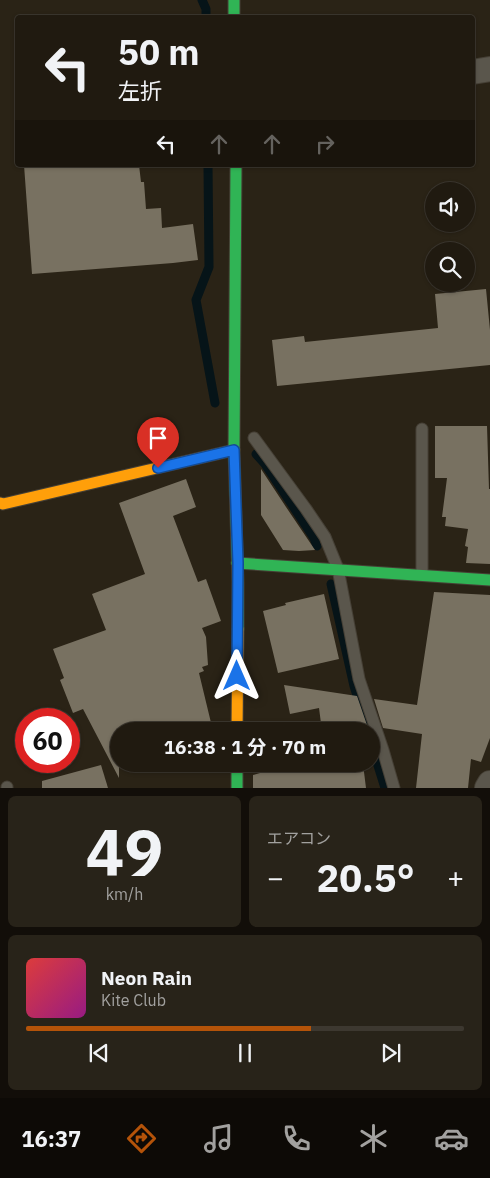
<!DOCTYPE html>
<html lang="ja">
<meta charset="utf-8">
<style>
body{margin:0;font-family:"IBM Plex Sans","Noto Sans JP",sans-serif;background:#282319;color:#f1f3f6;height:100vh;display:flex;flex-direction:column;font-size:19px;white-space:nowrap}
*{box-sizing:border-box;margin:0}
p{font-size:16px;color:#a2a19f}
.icon{flex:none;width:28px;height:28px;fill:none;stroke:currentColor;stroke-width:2;stroke-linecap:round;stroke-linejoin:round}
.map{position:relative;height:788px;overflow:hidden}
.panel{display:flex;flex-direction:column;gap:8px;padding:8px;background:#120e09;flex:1}
.panel>*{flex:none}
.hud{position:absolute;left:15px;top:15px;width:460px;height:152px;border-radius:5px;box-shadow:0 1px 4px #0004,0 0 0 1px #3d3830;background:#201a10;color:#f1f3f6;overflow:hidden}
.tools{position:absolute;left:425px;top:182px;display:grid;gap:10px}
.tools a{display:grid;place-items:center;width:50px;height:50px;border-radius:50%;background:#201a10;box-shadow:0 1px 4px #0004,0 0 0 1px #3d3830;font-size:25px}
.speed{position:absolute;left:15px;top:708px;display:flex;gap:10px;font-size:25px;font-weight:700;text-align:center}
.speed>*{display:grid;place-content:center;width:65px;height:65px;border-radius:50%;background:#201a10;box-shadow:0 1px 4px #0004,0 0 0 1px #3d3830;line-height:1}
.speed .limit{border:8px solid #d22;background:#fff;color:#111}
.pin{position:absolute;display:grid;place-items:center;width:42px;height:42px;color:#fff;margin:-51px -21px;border-radius:50% 50% 50% 0;rotate:-45deg;box-shadow:0 0 5px #0007}
.pin .icon{rotate:45deg}
.me{position:absolute;width:55px;margin:-28px;rotate:0deg;stroke-linejoin:round;filter:drop-shadow(0 0 4px #0008)}
.turn{display:flex;align-items:center;gap:18px;height:105px;padding:0 20px;font-size:22px}
.turn .icon{width:65px;height:65px;stroke-width:2.5}
.turn b{display:block;font-size:35px;line-height:42px}
.lanes{display:flex;align-items:center;height:48px;padding:0 20px;background:#0003;justify-content:center;gap:25px;direction:ltr}
.lanes .off{opacity:.35}
.big{font-size:38px;font-weight:700;line-height:1.1}
.panel .card{flex:1;display:flex;flex-direction:column;justify-content:center;gap:8px;min-width:0;padding:0 18px;border-radius:8px;background:#282319}
.panel .dial{align-items:center;gap:0}
.dial b{font-size:65px;line-height:1}
.song{display:flex;align-items:center;gap:15px}
.cover{width:60px;height:60px;border-radius:8px;background:linear-gradient(135deg,hsl(0 70% 55%),hsl(310 70% 35%))}
.played{height:5px;border-radius:2px;background:linear-gradient(90deg,#b45309 65%,#3d3830 65%)}
.keys{display:flex;justify-content:space-around;direction:ltr}
.heat{display:flex;justify-content:space-between;align-items:center;font-size:28px;direction:ltr}
.panel .tiles{flex:1;display:grid;gap:8px;grid-template-columns:1fr 1fr}
.card:last-child{grid-column:span 2}
.trip{position:absolute;left:110px;top:722px;width:270px;height:50px;border-radius:25px;background:#201a10;box-shadow:0 1px 4px #0004,0 0 0 1px #3d3830;font-weight:700;line-height:50px;text-align:center}
.tabs{display:flex;height:80px;justify-content:space-around;align-items:center;background:#0d0a06;color:#a2a19f}
.tabs .icon{width:35px;height:35px}
.tabs .current{color:#b45309}
.tabs b{font-size:22px;color:#f1f3f6}
.map>svg:first-child{display:block}
</style>
<div class="map">
<svg width="490" height="788" viewBox="0 0 490 788">
<rect width="100%" height="100%" fill="#2a2316"/>
<g fill="none" stroke-linecap="round" stroke-linejoin="round">
<g stroke="#061418" stroke-width="9">
<path d="M202 0 206 9V18"/>
<path d="M208 165 209 267 196 300 215 403"/>
<path d="M256 454 265 464 314 538 317 546"/>
<path d="M331 584 354 686 368 731"/>
<path d="M371 743 385 788"/>
</g>
</g>
<g fill="#787161">
<path d="M24 165H139L141 182H144L146 209 161 208 162 228 193 224 198 260 173 263 32 274Z"/>
<path d="M486 289 490 330V365L277 386 272 340 304 336 305 342 438 328 435 294Z"/>
<path d="M435 426H487L489 489H490V564L466 563 468 547 465 546 468 529 445 526 446 517H442L447 478H435Z"/>
<path d="M261 469 286 507 315 550 299 551 283 550 261 515Z"/>
<path d="M186 479 196 507 173 516 198 582 206 579 221 621 202 628 206 637 208 665 202 667 204 671 199 673 213 731H119V778L83 709 73 713 60 680 64 678 53 649 106 630 92 594 145 574 119 503Z"/>
<path d="M434 592 490 595V738L481 762 471 759 468 788H416L422 734 383 728 374 699 417 705Z"/>
<path d="M324 594 339 659 278 673 263 611 286 605 285 603Z"/>
<path d="M284 685 357 696 367 725 358 724V731H322L319 708 290 714Z"/>
<path d="M291 764H363L366 788H253V775Z"/>
<path d="M101 765 108 788H42V781Z"/>
</g>
<g fill="none" stroke-linecap="round" stroke-linejoin="round">
<defs>
<g id="lane">
<path d="M254 438 306 509 325 537 338 569 359 679 383 750 394 788"/>
<path d="M422 574V429"/>
<path d="M7 787V788"/>
</g>
<g id="street">
<path d="M472 72 490 69"/>
<path d="M487 788 490 783"/>
</g>
<g id="fast">
<path d="M234 0V18"/>
<path d="M236 165 234 450 238 582V629"/>
<path d="M237 563 490 580"/>
<path d="M237 764V788"/>
</g>
<g id="slow">
<path d="M0 503 3 504 234 450"/>
<path d="M237 731 238 629"/>
</g>
</defs>
<use href="#lane" stroke="#464036" stroke-width="13"/>
<use href="#street" stroke="#464036" stroke-width="26"/>
<use href="#fast" stroke="#464036" stroke-width="13"/>
<use href="#slow" stroke="#464036" stroke-width="13"/>
<use href="#lane" stroke="#5a564c" stroke-width="11"/>
<use href="#street" stroke="#5a564c" stroke-width="24"/>
<use href="#fast" stroke="#30b455" stroke-width="11"/>
<use href="#slow" stroke="#ff9f0a" stroke-width="11"/>
</g>
<g fill="none" stroke-linecap="round" stroke-linejoin="round">
<defs>
<path id="route" d="M158 468 234 450 238 563 237 676"/>
</defs>
<use href="#route" stroke="#114b97" stroke-width="12"/>
<use href="#route" stroke="#1a73e8" stroke-width="9"/>
</g>
</svg>
<div class="tools">
<a><svg class="icon" aria-label="sound" viewBox="0 0 24 24"><path d="M4 9h4l5-4v14l-5-4H4zM17 9q2 3 0 6"/></svg></a>
<a><svg class="icon" aria-label="search" viewBox="0 0 24 24"><circle cx="10" cy="10" r="6"/><path d="M15 15l6 6"/></svg></a>
</div>
<div class="speed"><div class="limit">60</div></div>
<div class="pin" style="left:158px;top:468px;background:#d93025"><svg class="icon" aria-label="arrive" viewBox="0 0 24 24"><path d="M6 21V4h12l-3 4 3 4H6"/></svg></div>
<svg class="me" style="left:237px;top:676px" viewBox="-20 -20 40 40"><path d="M0-17L14 15 0 8-14 15z" fill="#1a73e8" stroke="#fff" stroke-width="4"/></svg>
<div class="trip">16:38 · 1 分 · 70 m</div>
<div class="hud">
<div class="turn"><svg class="icon" aria-label="left" viewBox="0 0 24 24"><path d="M17 20v-9H6M10 6l-5 5 5 5"/></svg><div><b>50 m</b>左折</div></div>
<div class="lanes"><svg class="icon" aria-label="left" viewBox="0 0 24 24"><path d="M17 20v-9H6M10 6l-5 5 5 5"/></svg><svg class="icon off" aria-label="ahead" viewBox="0 0 24 24"><path d="M12 20V5M6 11l6-6 6 6"/></svg><svg class="icon off" aria-label="ahead" viewBox="0 0 24 24"><path d="M12 20V5M6 11l6-6 6 6"/></svg><svg class="icon off" aria-label="right" viewBox="0 0 24 24"><path d="M7 20v-9h11M14 6l5 5-5 5"/></svg></div>
</div>
</div>
<section class="panel">
<div class="tiles">
<div class="card dial"><b>49</b><p>km/h</p></div>
<div class="card"><p>エアコン</p>
<div class="heat"><a>−</a><b class="big">20.5°</b><a>+</a></div>
</div>
<div class="card">
<div class="song"><i class="cover"></i><div><b>Neon Rain</b><p>Kite Club</p></div></div>
<div class="played"></div>
<div class="keys"><svg class="icon" aria-label="previous" viewBox="0 0 24 24"><path d="M18 5L8 12l10 7zM5 5v14"/></svg><svg class="icon" aria-label="pause" viewBox="0 0 24 24"><path d="M8 5v14M16 5v14"/></svg><svg class="icon" aria-label="next" viewBox="0 0 24 24"><path d="M6 5l10 7-10 7zM19 5v14"/></svg></div>
</div>
</div>
</section>
<nav class="tabs">
<b>16:37</b>
<svg class="icon current" aria-label="directions" viewBox="0 0 24 24"><path d="M12 3l9 9-9 9-9-9zM9 14v-3h6M13 9l2 2-2 2"/></svg>
<svg class="icon" aria-label="music" viewBox="0 0 24 24"><path d="M9 18V5l10-2v13"/><circle cx="6" cy="18" r="3"/><circle cx="16" cy="16" r="3"/></svg>
<svg class="icon" aria-label="phone" viewBox="0 0 24 24"><path d="M5 4h4l2 5-3 2q2 4 5 5l2-3 5 2v4C11 20 4 13 5 4z"/></svg>
<svg class="icon" aria-label="climate" viewBox="0 0 24 24"><path d="M12 3v18M4 7l16 10M4 17L20 7"/></svg>
<svg class="icon" aria-label="car" viewBox="0 0 24 24"><path d="M5 17H2v-5l4-1 3-4h7l3 4 3 1v5h-3M9 17h6M6 11h13"/><circle cx="7" cy="17" r="2"/><circle cx="17" cy="17" r="2"/></svg>
</nav>
